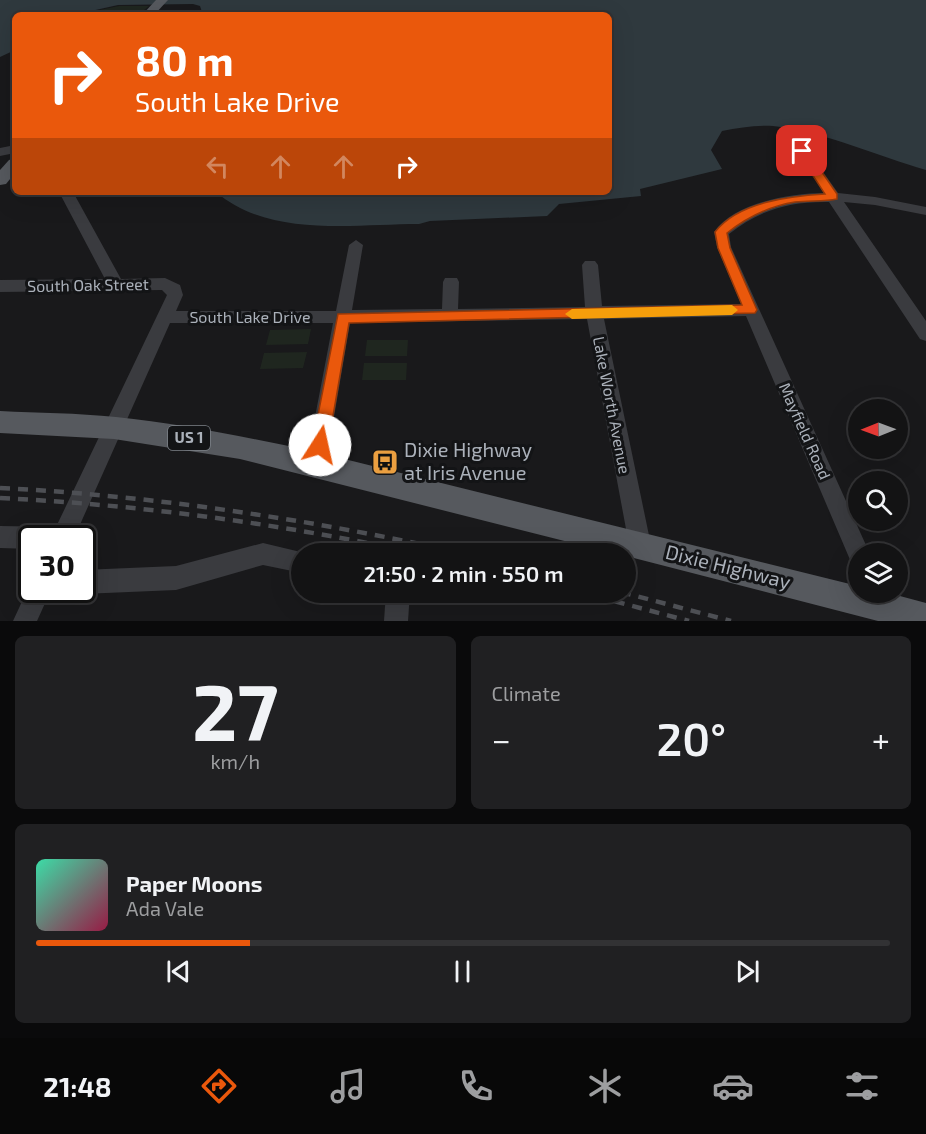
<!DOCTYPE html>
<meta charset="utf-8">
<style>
body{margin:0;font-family:"Exo 2",sans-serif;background:#202022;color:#f1f3f6;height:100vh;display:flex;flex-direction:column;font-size:22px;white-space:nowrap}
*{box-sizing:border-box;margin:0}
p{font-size:20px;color:#9d9ea0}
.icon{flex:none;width:33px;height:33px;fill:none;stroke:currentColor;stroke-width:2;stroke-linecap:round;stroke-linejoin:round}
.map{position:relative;height:621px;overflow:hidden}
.sheet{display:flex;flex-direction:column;gap:15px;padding:15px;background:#0a0a0b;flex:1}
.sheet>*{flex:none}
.banner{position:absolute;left:12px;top:12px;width:600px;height:183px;border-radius:9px;box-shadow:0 6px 24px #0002,0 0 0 2px #323234;background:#ea580c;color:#fff;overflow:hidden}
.needle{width:39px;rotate:269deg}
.fabs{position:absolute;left:848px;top:399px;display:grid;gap:12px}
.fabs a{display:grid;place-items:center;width:60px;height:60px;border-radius:50%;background:#131314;box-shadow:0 6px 24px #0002,0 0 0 2px #323234;font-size:30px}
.speed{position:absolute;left:18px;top:525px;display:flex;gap:12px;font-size:30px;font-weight:700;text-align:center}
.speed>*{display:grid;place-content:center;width:78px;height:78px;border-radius:50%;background:#131314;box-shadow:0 6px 24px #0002,0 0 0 2px #323234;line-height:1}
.speed .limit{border:3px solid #111;border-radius:9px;background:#fff;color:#111}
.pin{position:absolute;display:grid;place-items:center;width:51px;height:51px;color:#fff;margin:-26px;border-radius:12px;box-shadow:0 3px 9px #0006}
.me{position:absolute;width:66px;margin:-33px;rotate:10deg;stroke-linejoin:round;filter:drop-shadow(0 0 4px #0008)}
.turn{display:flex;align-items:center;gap:21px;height:126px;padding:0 24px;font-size:27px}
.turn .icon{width:78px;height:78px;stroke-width:2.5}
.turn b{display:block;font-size:42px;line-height:51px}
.lanes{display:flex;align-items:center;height:57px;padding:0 24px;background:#0003;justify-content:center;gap:30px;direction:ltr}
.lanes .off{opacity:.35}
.big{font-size:45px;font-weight:600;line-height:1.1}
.sheet .tile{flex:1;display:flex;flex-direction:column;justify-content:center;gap:9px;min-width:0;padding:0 21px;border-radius:9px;background:#202022}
.sheet .dial{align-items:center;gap:0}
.dial b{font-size:78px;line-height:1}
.song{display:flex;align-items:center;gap:18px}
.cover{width:72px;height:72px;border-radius:9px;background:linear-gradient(135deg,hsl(160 70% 55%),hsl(340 70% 35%))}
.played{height:6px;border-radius:3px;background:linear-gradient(90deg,#ea580c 25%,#323234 25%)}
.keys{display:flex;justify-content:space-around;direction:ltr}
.heat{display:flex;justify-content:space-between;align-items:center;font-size:33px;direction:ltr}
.sheet .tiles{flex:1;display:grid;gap:15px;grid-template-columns:1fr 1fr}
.tile:last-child{grid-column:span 2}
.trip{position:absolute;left:291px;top:543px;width:345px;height:60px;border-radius:30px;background:#131314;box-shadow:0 6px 24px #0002,0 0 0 2px #323234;font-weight:600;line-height:60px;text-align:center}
.tabs{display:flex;height:96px;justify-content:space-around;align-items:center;background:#080808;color:#9d9ea0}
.tabs .icon{width:42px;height:42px}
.tabs .selected{color:#ea580c}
.tabs b{font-size:27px;color:#f1f3f6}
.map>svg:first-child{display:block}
</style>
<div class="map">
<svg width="926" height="621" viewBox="0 0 926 621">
<rect width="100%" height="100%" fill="#19191b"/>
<g fill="#1f261f">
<path d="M119 6H149L138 15H76Z"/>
<path d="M311 329 308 344 266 345 270 330Z"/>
<path d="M367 340H408L407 356H365Z"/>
<path d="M307 352 303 368 260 369 264 353Z"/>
<path d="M364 363H407L406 380H362Z"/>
</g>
<path fill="#2f393e" d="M0 0H926V170C877 156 825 132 773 126 756 125 739 128 722 131L711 150 722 169 640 189 641 196 559 204 547 216 430 221 419 224C353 224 270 238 216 192H609V15H203L200 6 193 4 118 5 73 15H15V50L0 57Z"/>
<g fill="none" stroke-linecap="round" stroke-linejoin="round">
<g fill="#3a3b3f" fill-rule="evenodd">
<path d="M15 145V153L0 156V148Z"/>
<path d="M802 147 806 148 838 193 875 197 926 207V215L875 205 844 202 926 321V341L920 339 829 202C791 201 759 210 729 234L731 247 870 554H858V565L851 562 746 316 604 319 651 545 648 553 640 556 632 553 629 545 587 319 350 323 326 464 323 471 316 473 309 471 306 464 333 323H170L74 538H32V549L0 548V526L56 527 167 295 162 290 0 292V280L105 279 59 192H73L121 279 165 278 180 285 183 295 176 311H336L349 245 356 240 363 245 352 310 442 309 443 282 445 278H457L459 282 458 309 585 307 582 265 585 261H595L598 265 602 306 741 304 717 247 714 232C734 203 790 193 824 193L796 151Z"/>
<path d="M263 543 309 554H302V573L263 565 176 590 82 594 73 590H82V570L176 566Z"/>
<path d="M31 582 32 590H51L37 621H13Z"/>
<path d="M386 592H410L408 621H384Z"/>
</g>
<g fill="#56595e" fill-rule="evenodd">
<path d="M156 0H168L154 15H142Z"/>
<path d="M15 158V173L6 184 0 185V170L9 160Z"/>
<path d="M0 411C38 413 77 413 116 417 183 424 250 438 316 452L858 586V592H885L926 603V621H878L626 556V554H616L240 459 114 439 0 433Z"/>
</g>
<g stroke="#4d4f54" stroke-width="4.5" stroke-dasharray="10 8" stroke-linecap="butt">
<path d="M0 488C158 496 312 520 467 554"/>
<path d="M0 498C142 505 282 524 421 554"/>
<path d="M580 592 689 621"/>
<path d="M621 592 731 621"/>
</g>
</g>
<path fill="#ea580c" stroke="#983908" stroke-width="1.5" d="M802 148 806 149 837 194V199C823 202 809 200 795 202 770 206 746 218 727 233L730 248 757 310 755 313 349 323 328 445 326 450 320 452 314 450 312 445 338 314 742 305 718 248 715 232C738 202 790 196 825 194L797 151Z"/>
<path fill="#f59e0b" d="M732 305 738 310 732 315 572 319 565 314 572 309Z"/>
<defs>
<symbol id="bus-square" viewBox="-11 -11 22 22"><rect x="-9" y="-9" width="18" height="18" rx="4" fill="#eb9f40" stroke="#131416"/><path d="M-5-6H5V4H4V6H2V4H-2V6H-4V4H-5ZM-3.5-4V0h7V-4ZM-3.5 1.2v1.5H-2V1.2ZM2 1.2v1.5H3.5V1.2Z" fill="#111"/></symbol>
</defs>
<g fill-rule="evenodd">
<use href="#bus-square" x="370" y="447" width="30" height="30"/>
</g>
<g text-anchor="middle" stroke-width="6" stroke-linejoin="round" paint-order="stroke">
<rect fill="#131416" stroke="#7d8289" stroke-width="1.5" x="168" y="426" width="42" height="24" rx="4.5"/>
<g font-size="15" font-weight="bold" fill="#abb1ba">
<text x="189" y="443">US 1</text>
</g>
<g font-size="16" fill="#abb1ba" stroke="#131416">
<text transform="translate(88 285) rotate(-1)" y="6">South Oak Street</text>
<text x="250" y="323">South Lake Drive</text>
<text transform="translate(612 405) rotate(79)" y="6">Lake Worth Avenue</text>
<text transform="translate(805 431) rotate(66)" y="6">Mayfield Road</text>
</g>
<g font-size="20" fill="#abb1ba" stroke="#131416" text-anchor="start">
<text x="404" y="457">Dixie Highway<tspan x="404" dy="23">at Iris Avenue</tspan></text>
</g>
<g font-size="20" fill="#abb1ba" stroke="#131416">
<text transform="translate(728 567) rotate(14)" y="7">Dixie Highway</text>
</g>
</g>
</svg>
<div class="fabs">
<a><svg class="needle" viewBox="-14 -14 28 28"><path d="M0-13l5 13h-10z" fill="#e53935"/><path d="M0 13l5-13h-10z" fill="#9d9ea0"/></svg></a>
<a><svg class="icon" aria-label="search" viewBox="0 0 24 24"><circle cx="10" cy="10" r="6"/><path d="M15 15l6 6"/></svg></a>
<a><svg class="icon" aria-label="layers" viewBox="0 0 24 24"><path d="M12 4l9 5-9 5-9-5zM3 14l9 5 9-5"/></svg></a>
</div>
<div class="speed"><div class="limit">30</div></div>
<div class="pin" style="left:802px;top:151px;background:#d93025"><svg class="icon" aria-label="arrive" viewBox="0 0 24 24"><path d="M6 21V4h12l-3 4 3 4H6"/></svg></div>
<svg class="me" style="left:320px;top:445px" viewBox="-20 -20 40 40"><circle r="19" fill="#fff"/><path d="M0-13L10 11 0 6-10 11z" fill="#ea580c"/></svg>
<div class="trip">21:50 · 2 min · 550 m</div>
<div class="banner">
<div class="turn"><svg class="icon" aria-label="right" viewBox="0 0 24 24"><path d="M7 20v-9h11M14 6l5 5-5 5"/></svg><div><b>80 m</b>South Lake Drive</div></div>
<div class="lanes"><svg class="icon off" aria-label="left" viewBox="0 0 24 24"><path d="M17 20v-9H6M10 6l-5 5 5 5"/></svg><svg class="icon off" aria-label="ahead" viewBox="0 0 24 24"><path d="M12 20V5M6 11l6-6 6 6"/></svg><svg class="icon off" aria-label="ahead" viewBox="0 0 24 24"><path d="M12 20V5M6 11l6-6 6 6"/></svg><svg class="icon" aria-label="right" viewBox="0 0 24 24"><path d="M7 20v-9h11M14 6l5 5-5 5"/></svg></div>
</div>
</div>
<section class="sheet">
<div class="tiles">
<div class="tile dial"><b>27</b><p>km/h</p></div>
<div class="tile"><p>Climate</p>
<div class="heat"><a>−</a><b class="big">20°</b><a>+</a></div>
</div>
<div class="tile">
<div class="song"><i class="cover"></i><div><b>Paper Moons</b><p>Ada Vale</p></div></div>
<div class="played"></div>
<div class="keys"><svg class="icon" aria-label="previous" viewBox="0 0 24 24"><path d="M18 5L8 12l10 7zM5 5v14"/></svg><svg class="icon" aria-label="pause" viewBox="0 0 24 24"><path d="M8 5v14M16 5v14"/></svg><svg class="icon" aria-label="next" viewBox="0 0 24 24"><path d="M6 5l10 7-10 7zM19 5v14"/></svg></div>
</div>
</div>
</section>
<nav class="tabs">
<b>21:48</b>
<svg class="icon selected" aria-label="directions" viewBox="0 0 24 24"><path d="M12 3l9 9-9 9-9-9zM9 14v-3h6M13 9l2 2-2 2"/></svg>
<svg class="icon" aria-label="music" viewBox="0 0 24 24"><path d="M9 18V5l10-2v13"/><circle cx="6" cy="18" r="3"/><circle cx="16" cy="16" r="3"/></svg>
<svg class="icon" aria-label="phone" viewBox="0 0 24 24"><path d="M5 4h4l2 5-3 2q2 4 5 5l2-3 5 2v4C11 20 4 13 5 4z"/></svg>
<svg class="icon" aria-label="climate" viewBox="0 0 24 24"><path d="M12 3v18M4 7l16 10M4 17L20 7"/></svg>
<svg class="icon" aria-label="car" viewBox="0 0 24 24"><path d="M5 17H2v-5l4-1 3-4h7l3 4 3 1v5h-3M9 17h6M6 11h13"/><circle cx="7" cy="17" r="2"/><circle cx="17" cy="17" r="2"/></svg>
<svg class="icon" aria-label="filters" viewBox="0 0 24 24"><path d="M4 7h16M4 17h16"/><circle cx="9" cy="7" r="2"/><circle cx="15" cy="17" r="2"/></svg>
</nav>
